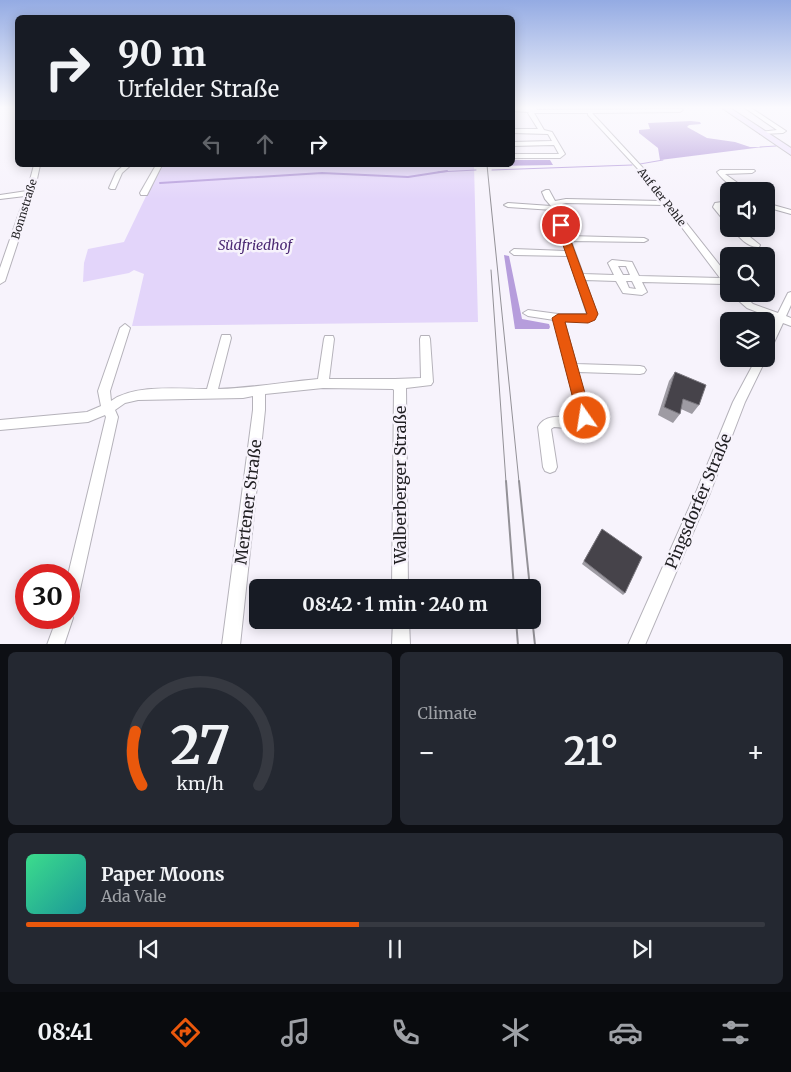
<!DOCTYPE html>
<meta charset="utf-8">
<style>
body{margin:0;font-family:Merriweather,serif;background:#242831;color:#f1f3f6;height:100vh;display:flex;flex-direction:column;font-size:19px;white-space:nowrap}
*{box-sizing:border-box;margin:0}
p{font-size:16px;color:#9ea1a6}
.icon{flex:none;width:28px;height:28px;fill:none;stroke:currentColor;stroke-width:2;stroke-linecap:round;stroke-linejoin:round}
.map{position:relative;height:644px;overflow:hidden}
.details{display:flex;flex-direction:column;gap:8px;padding:8px;background:#0d0f14;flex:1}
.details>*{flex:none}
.hud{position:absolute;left:15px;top:15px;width:500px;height:152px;border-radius:8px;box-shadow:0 2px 12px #0003;background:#171b24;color:#f1f3f6;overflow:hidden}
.buttons{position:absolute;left:720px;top:182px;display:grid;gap:10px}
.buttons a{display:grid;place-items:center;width:55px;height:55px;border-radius:8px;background:#171b24;box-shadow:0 2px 12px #0003;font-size:25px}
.speed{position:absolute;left:15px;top:564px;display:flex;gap:10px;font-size:25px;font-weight:700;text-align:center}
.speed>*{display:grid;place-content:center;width:65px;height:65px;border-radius:50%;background:#171b24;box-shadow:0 2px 12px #0003;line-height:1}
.speed .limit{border:8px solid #d22;background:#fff;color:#111}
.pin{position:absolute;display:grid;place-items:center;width:42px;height:42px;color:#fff;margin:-21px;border:2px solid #fff;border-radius:50%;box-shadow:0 1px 5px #0007}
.me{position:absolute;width:55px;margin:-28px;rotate:347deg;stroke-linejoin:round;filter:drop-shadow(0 0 4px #0008)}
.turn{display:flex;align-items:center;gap:18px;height:105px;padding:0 20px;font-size:22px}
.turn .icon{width:65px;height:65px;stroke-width:2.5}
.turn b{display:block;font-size:35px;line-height:42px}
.lanes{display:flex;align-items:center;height:48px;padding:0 20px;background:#0003;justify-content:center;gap:25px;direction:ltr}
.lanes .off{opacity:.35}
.big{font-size:38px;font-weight:700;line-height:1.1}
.details .tile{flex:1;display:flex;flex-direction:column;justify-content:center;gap:8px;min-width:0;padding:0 18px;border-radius:8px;background:#242831}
.details .dial{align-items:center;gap:0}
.dial svg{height:130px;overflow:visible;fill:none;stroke:#363941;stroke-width:7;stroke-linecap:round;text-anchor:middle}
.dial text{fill:#f1f3f6;stroke:none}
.song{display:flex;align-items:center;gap:15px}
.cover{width:60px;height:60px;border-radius:8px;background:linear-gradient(135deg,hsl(150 70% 55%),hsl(180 70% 35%))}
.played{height:5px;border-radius:2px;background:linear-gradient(90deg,#ea580c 45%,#363941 45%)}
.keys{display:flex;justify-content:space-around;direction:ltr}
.heat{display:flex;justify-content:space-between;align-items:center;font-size:28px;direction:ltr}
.details .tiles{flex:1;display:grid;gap:8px;grid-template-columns:1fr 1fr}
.tile:last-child{grid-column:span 2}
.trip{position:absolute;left:249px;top:579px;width:292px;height:50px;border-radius:8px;background:#171b24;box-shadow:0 2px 12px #0003;font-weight:700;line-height:50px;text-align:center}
.dock{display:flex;height:80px;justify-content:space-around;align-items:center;background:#090b0e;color:#9ea1a6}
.dock .icon{width:35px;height:35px}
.dock .active{color:#ea580c}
.dock b{font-size:22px;color:#f1f3f6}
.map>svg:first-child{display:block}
</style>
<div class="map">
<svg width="791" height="645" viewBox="0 0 791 645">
<rect width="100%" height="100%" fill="#f7f3fc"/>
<path fill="#e3d5fa" d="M161 165H474L478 322 132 326 144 274 134 270 129 273 83 282 84 263 88 249 124 242Z"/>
<g fill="#b69ddc">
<path d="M691 121 700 122 701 124 689 125 687 127 707 138 735 142 750 147H763L660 160 658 148 639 133V130L650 129 648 123Z"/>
<path d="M513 160H550L553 165 497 166 512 165Z"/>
<path d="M504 255 509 256 522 319 549 324 550 327 549 329H515Z"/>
</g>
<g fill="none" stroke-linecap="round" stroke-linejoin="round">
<g stroke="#b69ddc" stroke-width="1">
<path d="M760 147 776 146"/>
<path d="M640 164 663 160"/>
<path d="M492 170 632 165"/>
<path d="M438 172 476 170"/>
</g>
<path stroke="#b69ddc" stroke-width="2" d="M160 183 322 173 408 177 447 171"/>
<defs>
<g id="minor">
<path d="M512 108H536L537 110 682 109 683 110 680 112 592 113 643 168 729 277V287L724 284 642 282 647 292 642 295 623 293 616 281 585 280 597 314C593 325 574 320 564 320L576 364 640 366 644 367 646 370 644 373 640 374 578 372 591 418C584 432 567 428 554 427L551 429 557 467 555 471 550 473 545 471 543 467 538 427C545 413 564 417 577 418L578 416 554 320 528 316 523 313 528 310 558 314H587L568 256 514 255 510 252 514 249 566 251 553 210 508 207 504 205 508 203 551 206 545 199 542 192 546 190H549L555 201 566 199 661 201 639 170 588 115V113H534L544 130 552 132 565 154 560 158H512V154H559L554 145 512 146V142L552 141 548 134 512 133V129H538L528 113 529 112 512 111ZM566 203 665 205 720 278 639 276 632 262 612 260 608 263 614 275 583 274 571 241 644 242 648 240 644 238 569 236 558 205ZM618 266H626L630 275H623ZM626 281H632L636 289 629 288Z"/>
<path d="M745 108H751L786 131 783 133 760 134V132L777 130Z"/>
<path d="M34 165H40L34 193 5 281 0 284V268L25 196 0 199V195L27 191Z"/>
<path d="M124 165H131L122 173 115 189H111L109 188 116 172Z"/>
<path d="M156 165H162L147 195H141L140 193Z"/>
<path d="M720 170H754L755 171 752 173 725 174 749 191C737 191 724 182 717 172Z"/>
<path d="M729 201V205L721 207 729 216V223H726L713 207 715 203Z"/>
<path d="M766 203 791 210V214L766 207Z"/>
<path d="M732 229H740L760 245 759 247C748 248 739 237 732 229Z"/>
<path d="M791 292V305L786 316 791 318V326L783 323 770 351 766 352V337L775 319 747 308 731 294H742L753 304 778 313 788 293Z"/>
<path d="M125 324 130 328 110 391 111 401C134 384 178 389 207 389L221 338 222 335H230L231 338 218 389C252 388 285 382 318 379L324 339 325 336H333L334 339 329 379H395L421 378 420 339 421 336H429L430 339 433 382 431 385 406 388 408 588H392L394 390 393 389 323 388 265 394V410L240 645H222L253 410V396L243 398 138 400 125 403 115 410 118 417 77 603 75 609 69 611 68 575 106 417 105 415 88 422 0 430V420L87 412 101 406 98 391 120 328Z"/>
<path d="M756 359H766L745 402 710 493 645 645H628L697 490 733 402Z"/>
<path d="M69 611 71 612 73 618 64 645H47L57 618H69Z"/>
<path d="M393 620H409L410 645H392Z"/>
</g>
<path id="secondary" d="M722 108H730L791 148V155Z"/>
</defs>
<use href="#minor" stroke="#b5b2ba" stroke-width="2"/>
<use href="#secondary" stroke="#b5b2ba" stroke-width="2"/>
<use href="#minor" fill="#fff" fill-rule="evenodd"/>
<use href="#secondary" fill="#eee3fe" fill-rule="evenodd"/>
<g stroke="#939197" stroke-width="1">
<path d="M487 165 519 482"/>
<path d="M491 270 506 482"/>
</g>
<g stroke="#939197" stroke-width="2">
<path d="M506 481 514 588"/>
<path d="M519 481 530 588"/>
<path d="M532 617 535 645"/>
<path d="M516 620 518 645"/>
</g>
</g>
<g fill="#9e9ba3">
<path d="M675 372 699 405 692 414 681 409 680 414 673 423 658 415 669 381Z"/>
<path d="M602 529 625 593 623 595 582 564Z"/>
</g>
<g fill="#46434a" stroke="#7b787f">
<path d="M675 372 706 385 699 405 683 399 680 414 664 407Z"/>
<path d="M602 529 642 557 625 593 584 561Z"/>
</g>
<linearGradient id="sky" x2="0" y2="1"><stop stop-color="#94abe3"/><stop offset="0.54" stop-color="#fbfafe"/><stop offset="1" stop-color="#fbfafe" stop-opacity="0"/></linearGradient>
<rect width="791" height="199" fill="url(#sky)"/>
<path fill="#ea580c" stroke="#983908" d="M561 222 565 225 598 314 595 320 588 323 565 322 592 418 590 422 585 423 580 422 578 418 552 318 558 314H587L556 225Z"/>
<g text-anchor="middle" stroke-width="5" stroke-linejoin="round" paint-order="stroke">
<g font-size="11" fill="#201f22" stroke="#f7f3fc">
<text transform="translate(662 197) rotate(52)" y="4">Auf der Pehle</text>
<text transform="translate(24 209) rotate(-73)" y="4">Bonnstraße</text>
</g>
<g font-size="14" font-style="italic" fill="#4b2973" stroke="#f7f3fc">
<text x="255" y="250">Südfriedhof</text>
</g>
<g font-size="16" fill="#201f22" stroke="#f7f3fc">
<text transform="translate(400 485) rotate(-90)" y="6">Walberberger Straße</text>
<text transform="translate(698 501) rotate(-67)" y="6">Pingsdorfer Straße</text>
<text transform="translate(248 502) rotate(-83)" y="6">Mertener Straße</text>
</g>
</g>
</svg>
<div class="buttons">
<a><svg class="icon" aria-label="sound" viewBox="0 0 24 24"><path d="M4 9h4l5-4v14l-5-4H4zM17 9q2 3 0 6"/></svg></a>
<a><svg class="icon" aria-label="search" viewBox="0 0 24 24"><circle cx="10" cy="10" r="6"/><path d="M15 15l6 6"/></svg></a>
<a><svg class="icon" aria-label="layers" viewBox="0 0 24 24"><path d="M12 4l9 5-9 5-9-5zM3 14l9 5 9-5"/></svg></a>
</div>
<div class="speed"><div class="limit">30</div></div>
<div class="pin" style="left:561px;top:225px;background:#d93025"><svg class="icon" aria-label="arrive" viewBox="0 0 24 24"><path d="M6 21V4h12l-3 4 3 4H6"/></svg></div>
<svg class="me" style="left:585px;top:418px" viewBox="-20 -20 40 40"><circle r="17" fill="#ea580c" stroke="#fff" stroke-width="3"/><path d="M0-11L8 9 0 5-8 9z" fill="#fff"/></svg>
<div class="trip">08:42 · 1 min · 240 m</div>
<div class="hud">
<div class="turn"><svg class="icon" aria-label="right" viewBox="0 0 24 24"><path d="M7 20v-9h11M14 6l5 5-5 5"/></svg><div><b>90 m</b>Urfelder Straße</div></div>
<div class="lanes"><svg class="icon off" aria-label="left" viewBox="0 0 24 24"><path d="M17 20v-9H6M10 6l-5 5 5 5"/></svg><svg class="icon off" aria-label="ahead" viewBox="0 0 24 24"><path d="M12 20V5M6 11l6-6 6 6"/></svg><svg class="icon" aria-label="right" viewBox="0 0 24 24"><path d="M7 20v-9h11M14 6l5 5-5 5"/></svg></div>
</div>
</div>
<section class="details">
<div class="tiles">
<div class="tile dial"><svg viewBox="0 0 100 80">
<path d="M14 69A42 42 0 1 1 86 69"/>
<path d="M14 69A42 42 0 0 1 10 36" stroke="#ea580c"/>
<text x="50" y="56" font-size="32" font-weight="700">27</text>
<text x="50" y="72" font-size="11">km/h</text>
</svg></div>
<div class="tile"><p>Climate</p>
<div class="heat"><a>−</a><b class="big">21°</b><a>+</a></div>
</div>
<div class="tile">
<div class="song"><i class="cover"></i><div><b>Paper Moons</b><p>Ada Vale</p></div></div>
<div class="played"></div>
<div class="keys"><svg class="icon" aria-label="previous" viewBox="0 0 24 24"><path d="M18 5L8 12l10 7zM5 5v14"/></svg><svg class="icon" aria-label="pause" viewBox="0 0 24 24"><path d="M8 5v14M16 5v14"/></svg><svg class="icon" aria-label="next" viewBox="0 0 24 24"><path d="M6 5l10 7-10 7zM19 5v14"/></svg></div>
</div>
</div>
</section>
<nav class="dock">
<b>08:41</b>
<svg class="icon active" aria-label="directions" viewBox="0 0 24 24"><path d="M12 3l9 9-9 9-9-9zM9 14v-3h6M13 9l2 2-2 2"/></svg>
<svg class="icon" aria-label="music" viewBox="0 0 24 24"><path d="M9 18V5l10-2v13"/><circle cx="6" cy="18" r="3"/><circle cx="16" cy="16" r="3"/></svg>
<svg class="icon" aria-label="phone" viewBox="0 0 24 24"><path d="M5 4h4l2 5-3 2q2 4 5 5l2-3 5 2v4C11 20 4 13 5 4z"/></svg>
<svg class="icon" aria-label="climate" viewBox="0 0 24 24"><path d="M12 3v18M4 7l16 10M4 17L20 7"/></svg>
<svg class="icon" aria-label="car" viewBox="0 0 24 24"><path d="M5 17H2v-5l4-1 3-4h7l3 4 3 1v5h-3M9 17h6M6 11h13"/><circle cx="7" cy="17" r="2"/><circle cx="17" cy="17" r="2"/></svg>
<svg class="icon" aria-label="filters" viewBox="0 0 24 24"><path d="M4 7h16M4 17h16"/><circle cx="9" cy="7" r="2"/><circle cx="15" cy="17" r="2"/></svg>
</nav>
